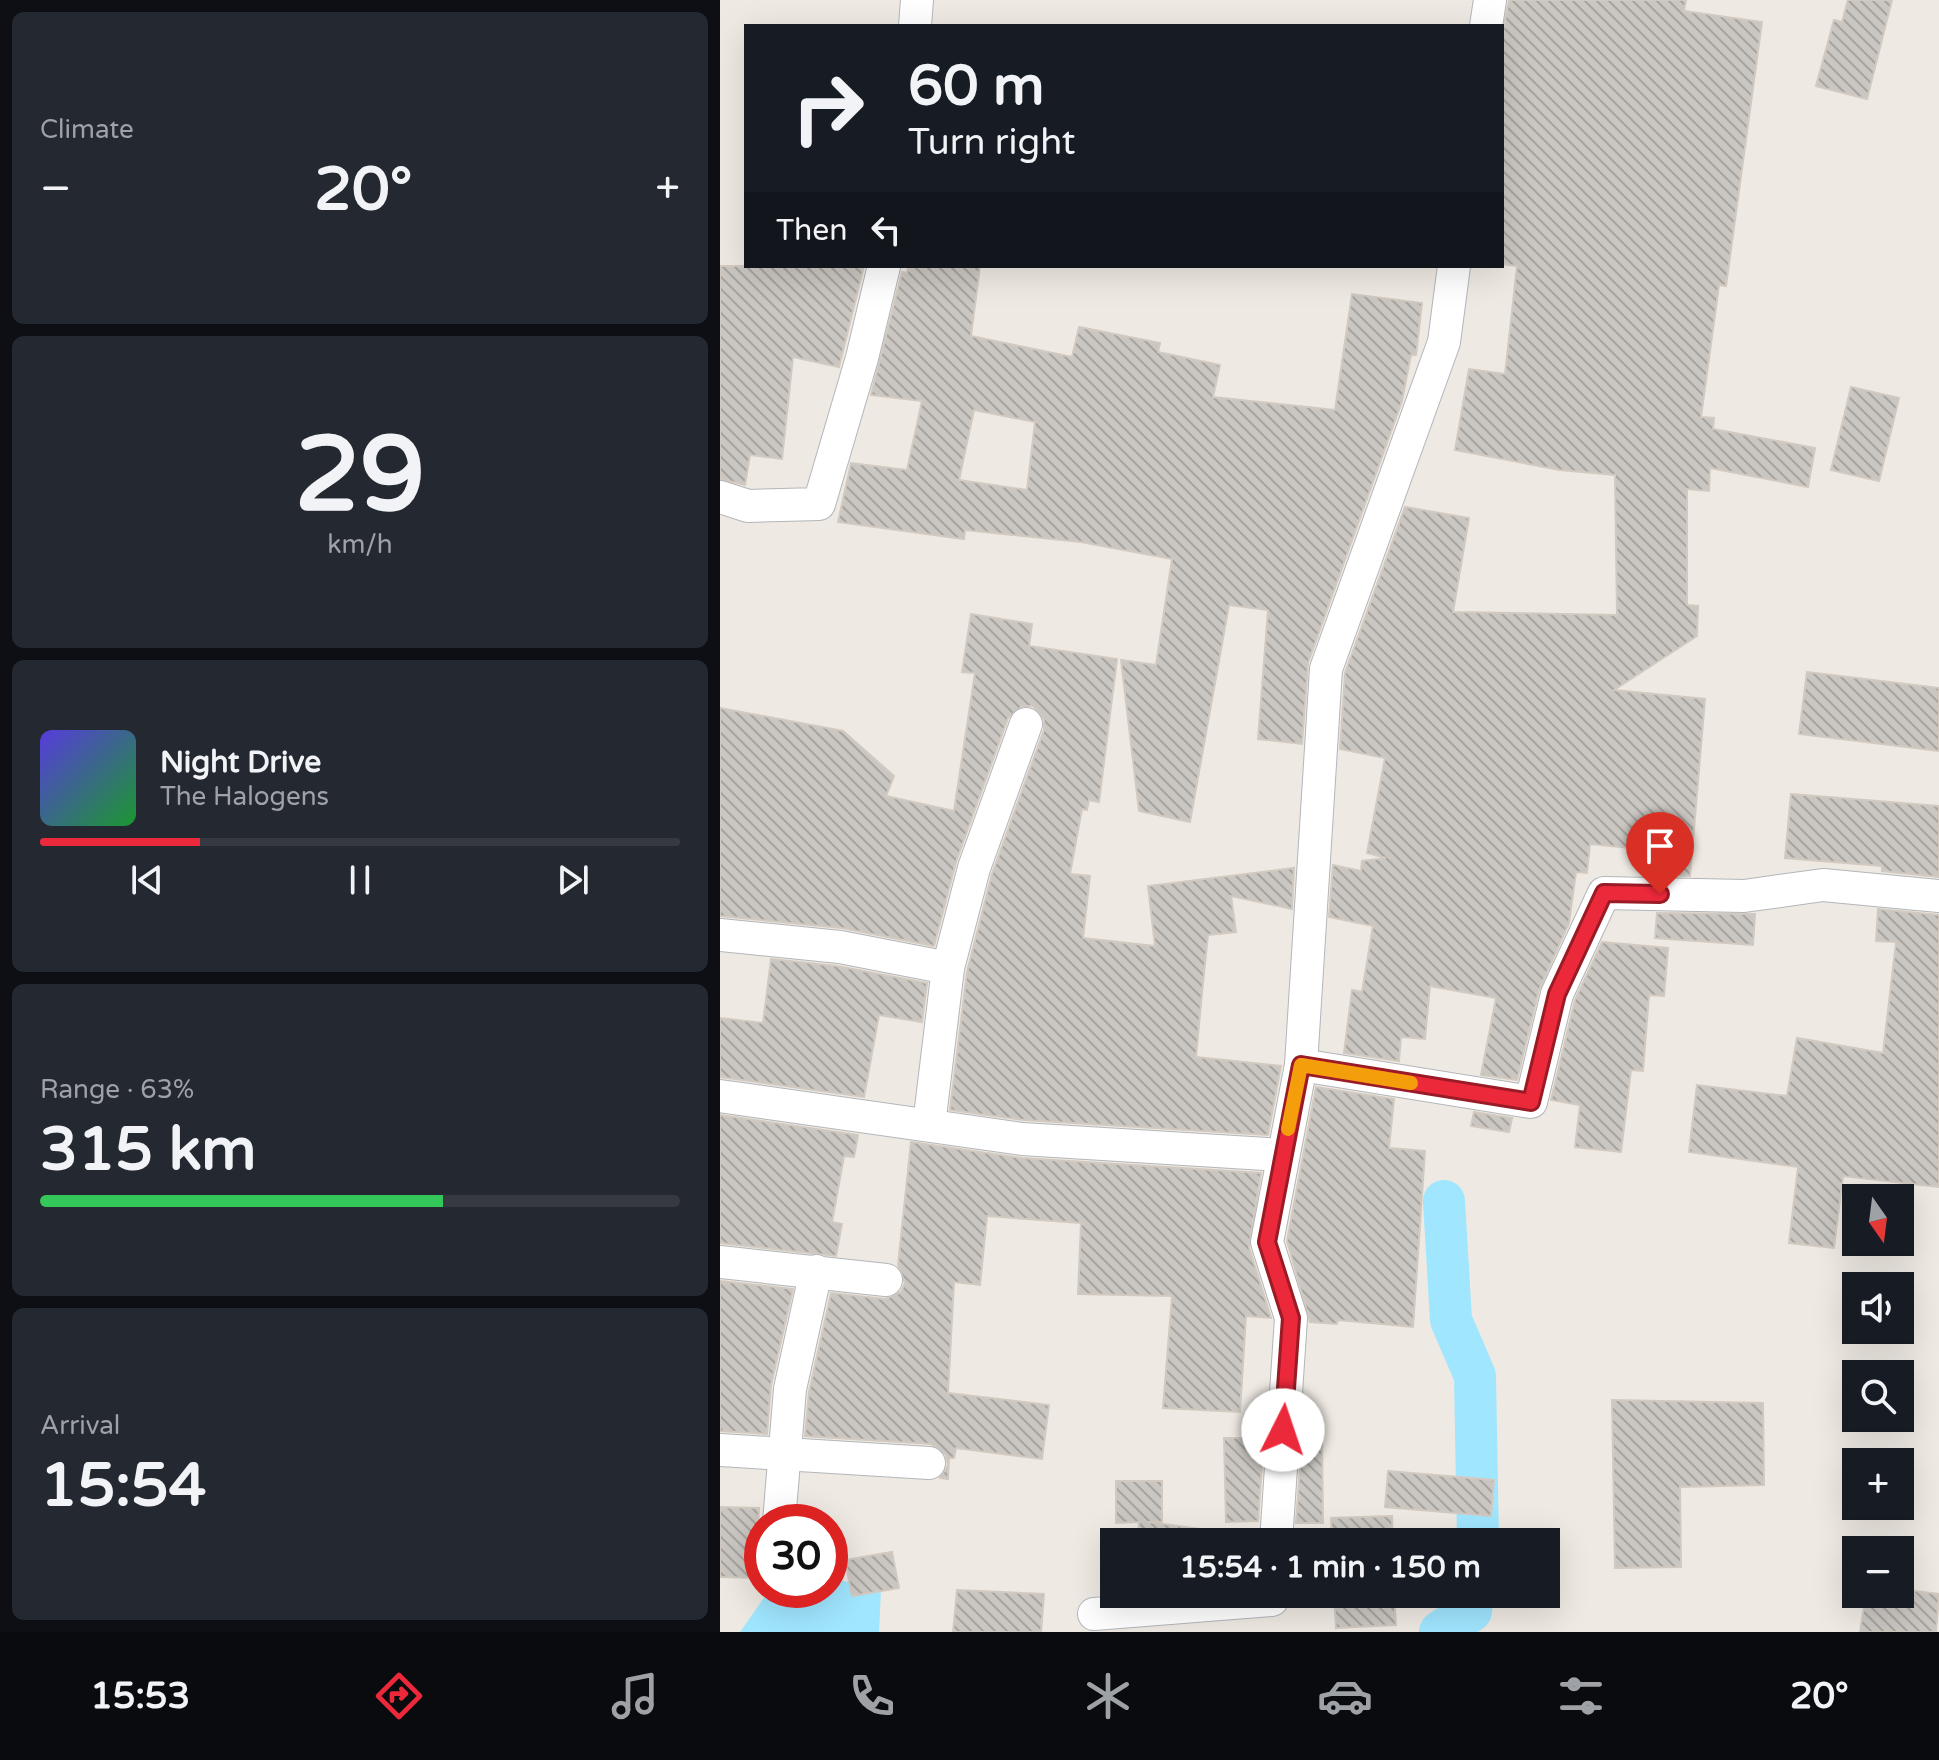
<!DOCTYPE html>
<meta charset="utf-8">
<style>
body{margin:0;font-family:"Varela Round",sans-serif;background:#242831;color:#f1f3f6;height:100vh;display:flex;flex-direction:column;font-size:30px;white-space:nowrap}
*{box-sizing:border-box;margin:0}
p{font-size:26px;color:#9ea1a6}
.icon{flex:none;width:44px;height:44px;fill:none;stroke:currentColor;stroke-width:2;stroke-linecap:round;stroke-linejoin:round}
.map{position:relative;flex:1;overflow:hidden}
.drawer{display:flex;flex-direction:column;gap:12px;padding:12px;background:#0d0f14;width:720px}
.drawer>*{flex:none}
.hud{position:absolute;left:24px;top:24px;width:760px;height:244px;border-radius:0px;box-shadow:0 8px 32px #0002;background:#171b24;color:#f1f3f6;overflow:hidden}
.needle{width:52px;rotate:166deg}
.buttons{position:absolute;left:1122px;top:1184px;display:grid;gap:16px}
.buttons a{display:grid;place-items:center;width:72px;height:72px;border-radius:0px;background:#171b24;box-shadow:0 8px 32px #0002;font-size:40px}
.speed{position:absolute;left:24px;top:1504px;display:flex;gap:16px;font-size:40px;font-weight:700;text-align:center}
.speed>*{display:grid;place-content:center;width:104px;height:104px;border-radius:50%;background:#171b24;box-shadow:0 8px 32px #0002;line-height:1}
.speed .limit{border:12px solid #d22;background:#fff;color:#111}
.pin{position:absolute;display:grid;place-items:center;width:68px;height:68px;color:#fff;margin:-82px -34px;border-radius:50% 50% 50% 0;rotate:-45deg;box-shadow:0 0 8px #0007}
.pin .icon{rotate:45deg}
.me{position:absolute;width:88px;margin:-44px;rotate:4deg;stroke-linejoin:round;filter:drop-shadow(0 0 6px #0008)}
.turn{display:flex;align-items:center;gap:28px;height:168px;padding:0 32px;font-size:36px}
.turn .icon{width:104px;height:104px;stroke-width:2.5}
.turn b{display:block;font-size:56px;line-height:68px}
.then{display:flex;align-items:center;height:76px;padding:0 32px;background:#0003;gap:16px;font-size:30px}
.big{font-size:60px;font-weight:700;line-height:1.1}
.drawer .card{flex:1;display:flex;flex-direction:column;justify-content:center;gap:12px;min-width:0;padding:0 28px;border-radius:12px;background:#242831}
.drawer .dial{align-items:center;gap:0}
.dial b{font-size:104px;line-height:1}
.song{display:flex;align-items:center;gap:24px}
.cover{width:96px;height:96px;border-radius:12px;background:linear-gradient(135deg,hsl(250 70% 55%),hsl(130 70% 35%))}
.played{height:8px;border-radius:4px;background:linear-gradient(90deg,#ec293b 25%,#363941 25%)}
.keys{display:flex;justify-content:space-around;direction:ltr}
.heat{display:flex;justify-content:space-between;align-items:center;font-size:44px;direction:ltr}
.charge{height:12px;border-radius:6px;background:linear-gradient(90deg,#34c759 63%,#363941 0)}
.trip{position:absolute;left:380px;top:1528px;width:460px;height:80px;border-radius:0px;background:#171b24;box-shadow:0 8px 32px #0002;font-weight:700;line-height:80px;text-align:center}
.dock{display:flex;height:128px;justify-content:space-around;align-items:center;background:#090b0e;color:#9ea1a6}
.dock .icon{width:56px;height:56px}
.dock .current{color:#ec293b}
.dock b{font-size:36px;color:#f1f3f6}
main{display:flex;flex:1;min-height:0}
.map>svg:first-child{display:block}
</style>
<main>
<section class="drawer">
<div class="card"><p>Climate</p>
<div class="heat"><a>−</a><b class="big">20°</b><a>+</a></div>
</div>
<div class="card dial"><b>29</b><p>km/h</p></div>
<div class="card">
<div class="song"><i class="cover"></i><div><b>Night Drive</b><p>The Halogens</p></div></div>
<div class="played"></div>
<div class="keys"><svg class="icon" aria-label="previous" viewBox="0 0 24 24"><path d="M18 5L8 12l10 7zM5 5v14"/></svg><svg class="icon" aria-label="pause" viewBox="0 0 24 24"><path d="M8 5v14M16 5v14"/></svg><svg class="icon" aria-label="next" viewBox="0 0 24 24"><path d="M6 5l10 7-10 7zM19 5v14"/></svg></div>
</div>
<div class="card"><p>Range · 63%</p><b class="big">315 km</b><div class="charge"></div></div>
<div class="card"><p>Arrival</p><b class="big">15:54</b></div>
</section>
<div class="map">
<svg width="1219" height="1632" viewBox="0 0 1219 1632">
<defs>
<pattern id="building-back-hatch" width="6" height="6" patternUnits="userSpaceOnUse" patternTransform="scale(2)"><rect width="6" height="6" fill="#cac6c1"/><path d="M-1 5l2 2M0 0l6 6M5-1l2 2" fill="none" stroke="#a7a4a0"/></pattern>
</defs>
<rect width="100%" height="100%" fill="#eee9e2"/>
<path fill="#a0e6ff" d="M110 1578 161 1589 159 1632H20L48 1592 110 1590Z"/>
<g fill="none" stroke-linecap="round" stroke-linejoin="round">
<g stroke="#a0e6ff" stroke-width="42">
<path d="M724 1201 731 1320 755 1376 758 1542"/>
<path d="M720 1632 751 1611 753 1594"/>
</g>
</g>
<g fill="url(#building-back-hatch)" stroke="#d2cac0" stroke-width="2" fill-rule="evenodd">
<path d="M789 0H966L964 11 1042 22 1006 286 999 285 981 417 994 418 993 429 1095 448 1088 487 990 468 989 491 967 489V605L978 606 977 636 894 690 985 699 970 876 939 875 941 851 870 844 867 873 856 872 849 923 819 990 797 1080 761 1075 776 998 710 986 705 1039 681 1037 679 1061 624 1053 632 990 642 992 653 926 609 917 613 865 641 871 642 861 666 858 647 853 665 758 620 749 625 673 685 507 749 518 733 612 897 615 895 475 840 470 735 450 749 369 785 374 797 266 782 264V35Z"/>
<path d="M1128 0H1172L1147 99 1096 86 1114 20 1122 22Z"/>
<path d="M0 266H144L119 367 73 357 62 459 30 455 25 485 0 479Z"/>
<path d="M188 266H260L251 336 352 357 359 327 440 343 438 352 500 365 493 397 615 410 632 294 702 303 696 355H691L682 401 588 663 582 744 538 739 548 610 509 605 470 822 419 811 401 660 436 665 452 559 361 542 245 530 244 539 118 522 131 463 187 470 202 401 151 395 182 272 187 273ZM254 410 315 422 307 490 239 480Z"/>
<path d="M1131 387 1179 398 1159 481 1111 470Z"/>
<path d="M251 614 312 624 309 646 397 659 379 802 369 800 367 810 362 809 350 874 370 876 363 938 435 946 428 886 574 868 572 909 511 896 516 932 488 935 482 993 476 1057 561 1066 548 1135 304 1120 230 1110 247 972 272 874 324 730V720L313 706H302L288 718 236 862 214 946 122 928 0 916V708L123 731 174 776 166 796 234 811 255 673 242 672Z"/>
<path d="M1087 672 1219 688V751L1079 734Z"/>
<path d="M1071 794 1219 806V877L1162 871V866L1065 858Z"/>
<path d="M1158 909 1219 915V1187L1123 1176 1114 1248 1069 1243 1078 1167 969 1152 977 1085 1067 1096 1077 1038 1163 1053 1176 942 1156 941Z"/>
<path d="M937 913 1035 914 1033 945 935 938Z"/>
<path d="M882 942 948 948 944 996 929 995 923 1071 911 1070 901 1152 855 1147 860 1105 831 1100 855 1000Z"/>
<path d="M51 959 117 966 207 983 202 1022 159 1015 144 1097 0 1077V1018L43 1023Z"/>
<path d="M596 1087 674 1099 669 1148 705 1151 693 1327 618 1320 617 1324 590 1322 567 1241Z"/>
<path d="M754 1112 792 1118 789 1132 751 1126Z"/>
<path d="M0 1115 138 1135 134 1157 124 1156 112 1222 122 1224 116 1256 0 1243Z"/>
<path d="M191 1142 301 1158 541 1173 529 1247 551 1318 526 1316 520 1412 443 1408 452 1296 358 1294 361 1223 267 1216 260 1285 234 1282 228 1393 329 1405 322 1459 236 1448 234 1458H229L228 1479 220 1478 228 1465 226 1455 211 1444 85 1436 89 1392 111 1293 165 1299 181 1292 185 1283 178 1265Z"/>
<path d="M0 1281 73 1289 51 1385 47 1434 0 1431Z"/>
<path d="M892 1400 1043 1403 1044 1485 960 1487 961 1567 895 1568Z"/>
<path d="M504 1438H544L538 1521 506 1522Z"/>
<path d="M602 1439 603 1523H576L582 1440Z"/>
<path d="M668 1471 774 1480 771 1516 665 1507Z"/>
<path d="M396 1481H442V1522H427L497 1531 495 1542H417L419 1522 396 1523Z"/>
<path d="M0 1507 39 1508 36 1578 0 1577Z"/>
<path d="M672 1516 673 1542H612L611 1518Z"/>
<path d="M172 1552 179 1588 132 1596 125 1560Z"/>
<path d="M237 1590 324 1594 321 1632H233Z"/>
<path d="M1187 1590 1219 1594 1216 1632H1140L1146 1594H1186Z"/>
<path d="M614 1594H674L676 1625 616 1628Z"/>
</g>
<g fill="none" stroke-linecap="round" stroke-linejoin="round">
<defs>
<g id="street">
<path d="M195 26 197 0"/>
<path d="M766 26 770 0"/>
<path d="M0 497 28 506 99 504 142 358 164 266"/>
<path d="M0 935 120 947 228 968"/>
<path d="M581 1065 811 1102 837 994 884 893 1024 896 1103 885 1219 896"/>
<path d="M0 1096 302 1139 562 1155"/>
<path d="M209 1125 228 968 254 868 306 724"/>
<path d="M0 1262 166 1280"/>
<path d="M0 1450 209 1463"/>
<path d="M59 1522 70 1389 96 1271"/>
<path d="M556 1542 571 1318 547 1242 581 1065 606 669 724 342 734 266"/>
<path d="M374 1614 552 1600V1594"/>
</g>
</defs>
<use href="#street" stroke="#b3b6ba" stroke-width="34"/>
<use href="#street" stroke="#fff" stroke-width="32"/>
</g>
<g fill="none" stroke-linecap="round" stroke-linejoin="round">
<defs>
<path id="route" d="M563 1430 571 1318 547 1242 581 1065 811 1102 837 994 884 893 940 894"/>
</defs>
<use href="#route" stroke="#991b26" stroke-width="20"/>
<use href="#route" stroke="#ec293b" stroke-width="14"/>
<path stroke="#f59e0b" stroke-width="14" d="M568 1129 581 1065 691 1083"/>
</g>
</svg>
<div class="buttons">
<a><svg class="needle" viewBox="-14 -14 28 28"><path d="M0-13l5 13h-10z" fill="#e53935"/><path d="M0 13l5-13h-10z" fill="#9ea1a6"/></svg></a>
<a><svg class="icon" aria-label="sound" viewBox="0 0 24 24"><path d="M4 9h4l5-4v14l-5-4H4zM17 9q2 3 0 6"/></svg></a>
<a><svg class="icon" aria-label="search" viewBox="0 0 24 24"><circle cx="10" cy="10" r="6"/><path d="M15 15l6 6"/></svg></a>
<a>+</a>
<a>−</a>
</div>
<div class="speed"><div class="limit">30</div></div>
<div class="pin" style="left:940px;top:894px;background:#d93025"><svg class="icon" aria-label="arrive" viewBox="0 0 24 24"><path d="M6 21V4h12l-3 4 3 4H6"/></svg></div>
<svg class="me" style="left:563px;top:1430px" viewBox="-20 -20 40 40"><circle r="19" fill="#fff"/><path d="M0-13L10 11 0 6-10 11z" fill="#ec293b"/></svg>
<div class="trip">15:54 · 1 min · 150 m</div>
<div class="hud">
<div class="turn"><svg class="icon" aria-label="right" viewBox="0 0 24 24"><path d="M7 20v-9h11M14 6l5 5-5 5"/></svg><div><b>60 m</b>Turn right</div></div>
<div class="then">Then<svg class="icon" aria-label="left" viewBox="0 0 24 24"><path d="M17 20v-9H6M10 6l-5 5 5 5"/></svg></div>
</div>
</div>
</main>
<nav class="dock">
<b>15:53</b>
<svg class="icon current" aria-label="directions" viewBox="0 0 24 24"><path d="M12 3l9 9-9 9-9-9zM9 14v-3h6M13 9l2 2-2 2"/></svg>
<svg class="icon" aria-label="music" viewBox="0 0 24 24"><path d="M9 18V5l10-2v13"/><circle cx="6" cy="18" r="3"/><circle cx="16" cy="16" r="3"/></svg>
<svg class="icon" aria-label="phone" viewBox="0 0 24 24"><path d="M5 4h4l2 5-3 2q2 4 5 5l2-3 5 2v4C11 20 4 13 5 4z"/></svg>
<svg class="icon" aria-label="climate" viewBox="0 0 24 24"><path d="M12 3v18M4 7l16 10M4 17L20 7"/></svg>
<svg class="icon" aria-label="car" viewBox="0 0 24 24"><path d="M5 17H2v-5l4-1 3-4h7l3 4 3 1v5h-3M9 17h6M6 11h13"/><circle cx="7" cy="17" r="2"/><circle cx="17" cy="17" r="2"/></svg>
<svg class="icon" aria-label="filters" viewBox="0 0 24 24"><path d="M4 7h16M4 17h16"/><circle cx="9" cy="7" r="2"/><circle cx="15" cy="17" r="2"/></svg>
<b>20°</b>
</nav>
